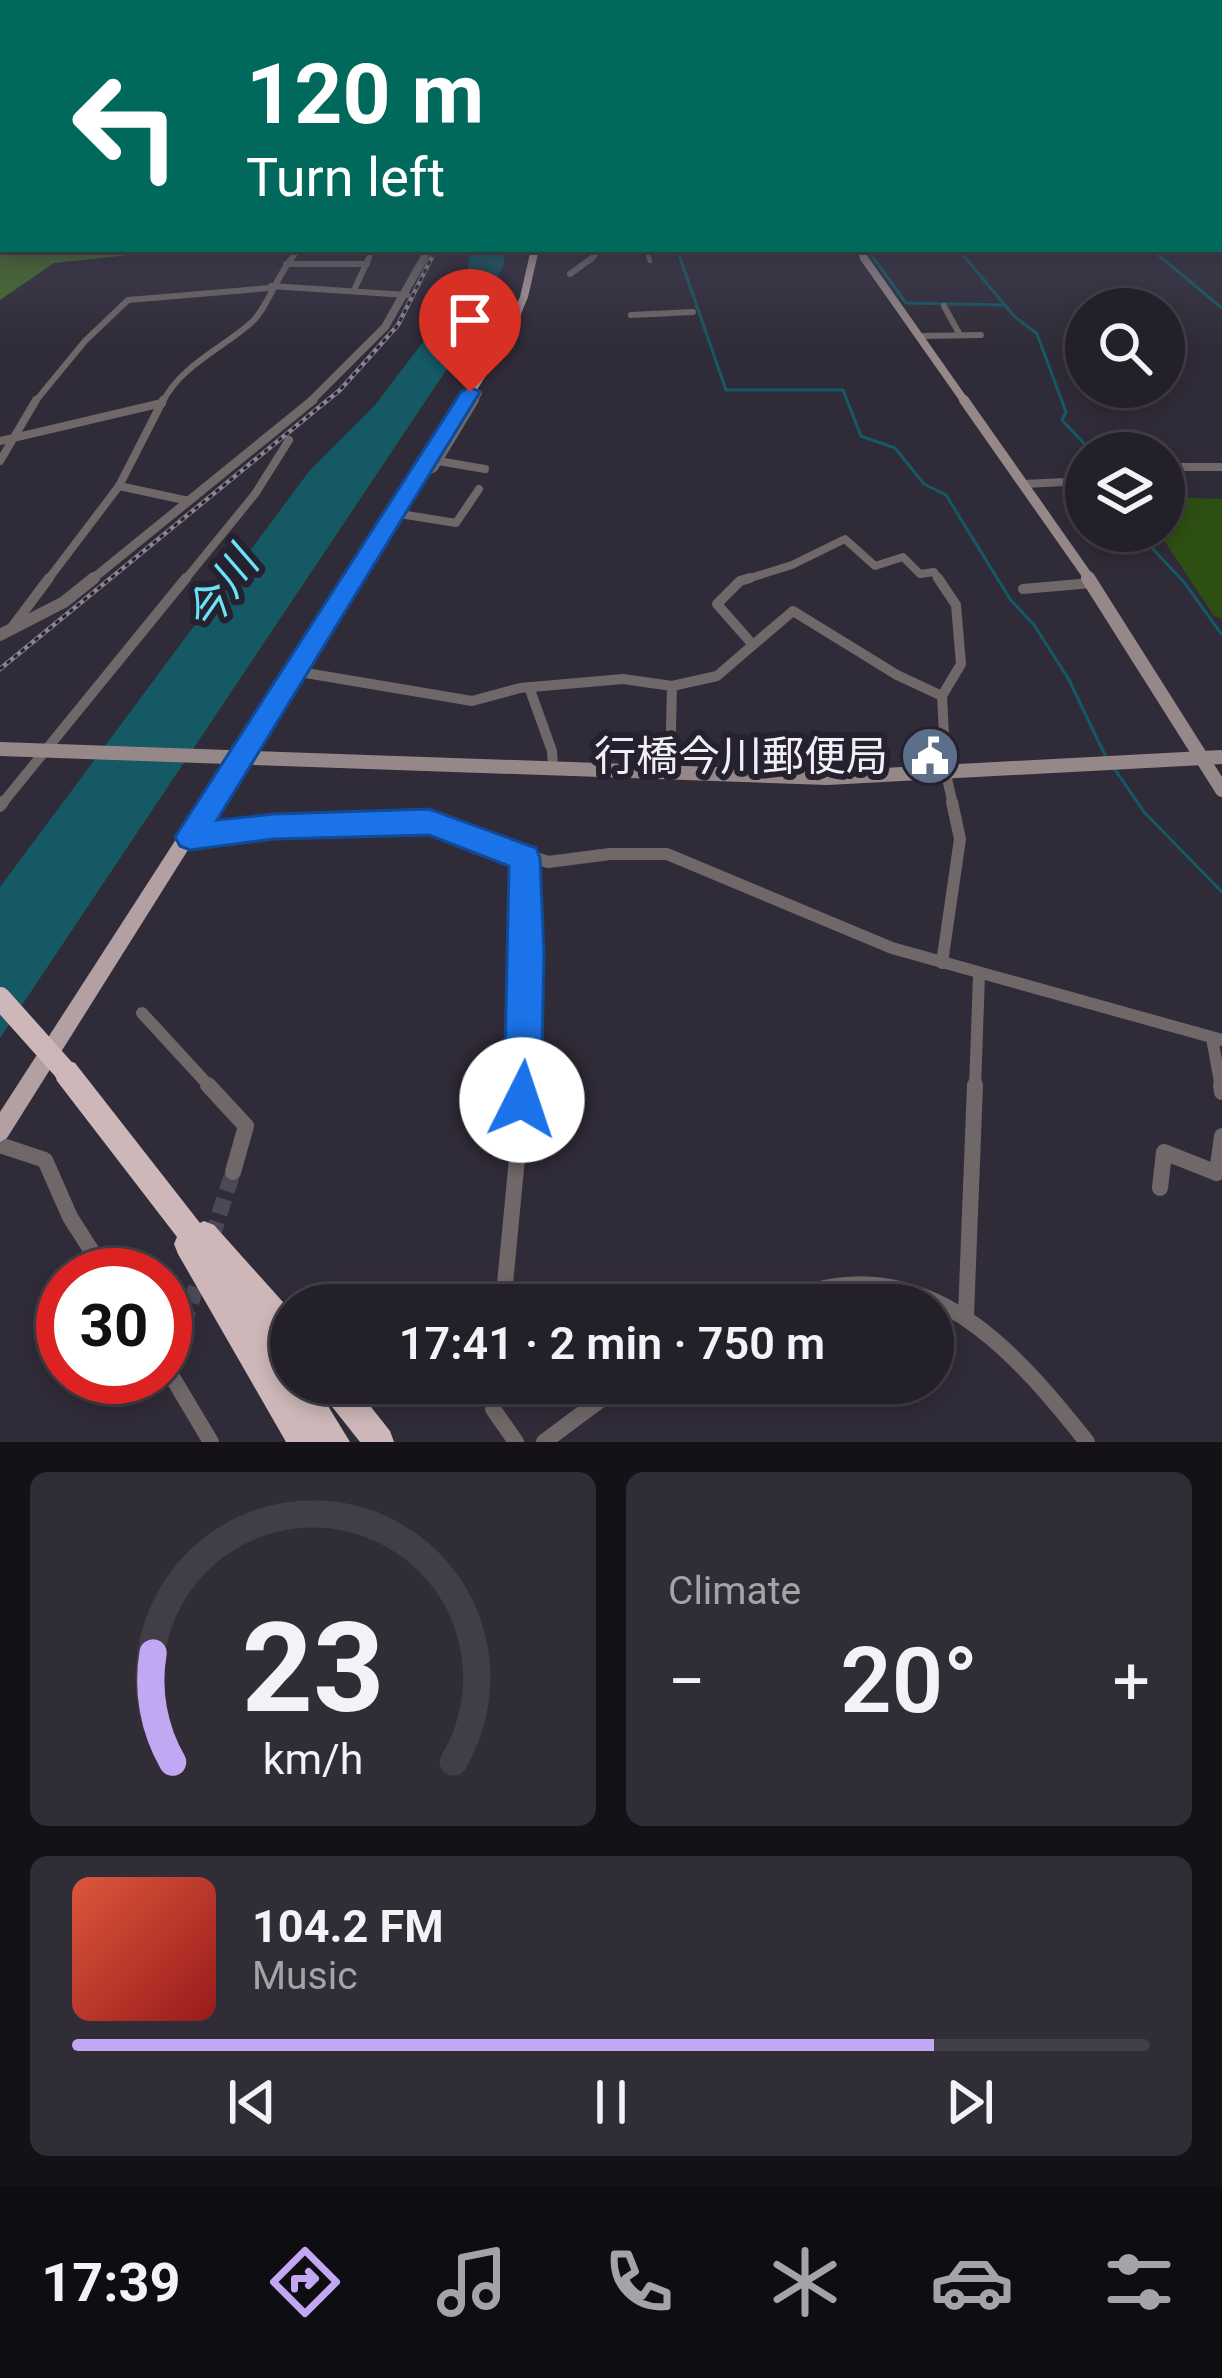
<!DOCTYPE html>
<meta charset="utf-8">
<style>
body{margin:0;font-family:Roboto,"Noto Sans JP",sans-serif;background:#302d36;color:#f1f3f6;height:100vh;display:flex;flex-direction:column;font-size:45px;white-space:nowrap}
*{box-sizing:border-box;margin:0}
p{font-size:39px;color:#a3a3a8}
.icon{flex:none;width:66px;height:66px;fill:none;stroke:currentColor;stroke-width:2;stroke-linecap:round;stroke-linejoin:round}
.map{position:relative;height:1442px;overflow:hidden}
.drawer{display:flex;flex-direction:column;gap:30px;padding:30px;background:#141217;flex:1}
.drawer>*{flex:none}
.guide{position:absolute;left:0px;top:0px;width:1224px;height:252px;box-shadow:0 6px 18px #0003,0 0 0 3px #413e47;background:#00695c;color:#fff;overflow:hidden}
.controls{position:absolute;left:1065px;top:288px;display:grid;gap:24px}
.controls a{display:grid;place-items:center;width:120px;height:120px;border-radius:50%;background:#24202a;box-shadow:0 6px 18px #0003,0 0 0 3px #413e47;font-size:60px}
.speed{position:absolute;left:36px;top:1248px;display:flex;gap:24px;font-size:60px;font-weight:700;text-align:center}
.speed>*{display:grid;place-content:center;width:156px;height:156px;border-radius:50%;background:#24202a;box-shadow:0 6px 18px #0003,0 0 0 3px #413e47;line-height:1}
.speed .limit{border:18px solid #d22;background:#fff;color:#111}
.pin{position:absolute;display:grid;place-items:center;width:102px;height:102px;color:#fff;margin:-123px -51px;border-radius:50% 50% 50% 0;rotate:-45deg;box-shadow:0 0 12px #0007}
.pin .icon{rotate:45deg}
.me{position:absolute;width:132px;margin:-66px;rotate:4deg;stroke-linejoin:round;filter:drop-shadow(0 0 9px #0008)}
.turn{display:flex;align-items:center;gap:42px;height:252px;padding:0 48px;font-size:54px}
.turn .icon{width:156px;height:156px;stroke-width:2.5}
.turn b{display:block;font-size:84px;line-height:102px}
.big{font-size:90px;font-weight:600;line-height:1.1}
.drawer .tile{flex:1;display:flex;flex-direction:column;justify-content:center;gap:18px;min-width:0;padding:0 42px;border-radius:18px;background:#302d36}
.drawer .dial{align-items:center;gap:0}
.dial svg{height:312px;overflow:visible;fill:none;stroke:#413e47;stroke-width:7;stroke-linecap:round;text-anchor:middle}
.dial text{fill:#f1f3f6;stroke:none}
.song{display:flex;align-items:center;gap:36px}
.cover{width:144px;height:144px;border-radius:18px;background:linear-gradient(135deg,hsl(10 70% 55%),hsl(0 70% 35%))}
.played{height:12px;border-radius:6px;background:linear-gradient(90deg,#c2a7f2 80%,#413e47 80%)}
.keys{display:flex;justify-content:space-around;direction:ltr}
.heat{display:flex;justify-content:space-between;align-items:center;font-size:66px;direction:ltr}
.drawer .tiles{flex:1;display:grid;gap:30px;grid-template-columns:1fr 1fr}
.tile:last-child{grid-column:span 2}
.trip{position:absolute;left:270px;top:1284px;width:684px;height:120px;border-radius:60px;background:#24202a;box-shadow:0 6px 18px #0003,0 0 0 3px #413e47;font-weight:600;line-height:120px;text-align:center}
.tab-bar{display:flex;height:192px;justify-content:space-around;align-items:center;background:#0e0d11;color:#a3a3a8}
.tab-bar .icon{width:84px;height:84px}
.tab-bar .on{color:#c2a7f2}
.tab-bar b{font-size:54px;color:#f1f3f6}
.map>svg:first-child{display:block}
</style>
<div class="map">
<svg width="1222" height="1442" viewBox="0 0 1222 1442">
<rect width="100%" height="100%" fill="#302b38"/>
<path fill="#2e4f12" d="M1164 497 1222 499V619L1214 616 1158 531H1164Z"/>
<path fill="#466f27" d="M0 147 3 249H185L54 263 0 300Z"/>
<path fill="#145964" d="M471 249H504V264L463 345 0 1038V887L310 470 375 405 464 288Z"/>
<g fill="none" stroke-linecap="round" stroke-linejoin="round">
<g stroke="#145964" stroke-width="3">
<path d="M677 249 726 390H843L861 436 895 448 924 484 946 495 1010 599 1034 625 1068 678 1105 755"/>
<path d="M867 249 906 303 1005 305"/>
<path d="M958 249 1014 316 1037 334 1066 412 1062 420 1093 453"/>
<path d="M1151 249 1222 308"/>
<path d="M1136 531 1184 582 1222 635"/>
<path d="M1114 768 1144 812 1222 892"/>
</g>
<g stroke="#4d4855" stroke-width="16" stroke-dasharray="16 8" stroke-linecap="butt">
<path d="M212 1237 233 1172"/>
<path d="M176 1348 201 1272"/>
</g>
<g stroke="#706768" stroke-width="4.5">
<path d="M646 249 650 261"/>
<path d="M290 261 300 249"/>
<path d="M367 261 373 249"/>
<path d="M590 261 601 249"/>
</g>
<g stroke="#706768" stroke-width="6">
<path d="M286 264H367"/>
<path d="M570 274 592 258"/>
<path d="M271 286 407 295"/>
<path d="M354 290 369 258"/>
<path d="M944 306 960 335"/>
<path d="M631 315 693 312"/>
<path d="M920 336 981 335"/>
<path d="M470 392 479 393 473 403"/>
<path d="M34 403 85 341 128 300 270 288"/>
<path d="M162 403C181 365 222 349 252 322 267 308 277 276 292 258"/>
</g>
<g stroke="#706768" stroke-width="8">
<path d="M0 441 162 403"/>
<path d="M0 461 36 400"/>
<path d="M438 461 485 469"/>
<path d="M1164 467H1222"/>
<path d="M417 477 434 468 475 400"/>
<path d="M1023 484 1086 481"/>
<path d="M119 486 189 501"/>
<path d="M394 513 456 523 479 489"/>
<path d="M47 581 119 486 163 400"/>
<path d="M184 581 255 494 289 440"/>
<path d="M741 581 792 565 845 539 875 566 903 557 920 574 934 572 940 581"/>
</g>
<g stroke="#706768" stroke-width="10">
<path d="M938 578 956 605 961 664 942 696 946 774 953 805"/>
<path d="M1023 589 1092 583"/>
<path d="M10 630 49 578"/>
<path d="M753 645 793 611 897 675 942 696"/>
<path d="M294 671 472 701 520 688 623 679 672 686"/>
<path d="M529 687 552 751 553 768"/>
<path d="M670 771 672 686 717 676 753 645 717 604 740 581 750 578"/>
<path d="M1 805 186 578"/>
</g>
<g stroke="#706768" stroke-width="12">
<path d="M0 806 3 802"/>
<path d="M191 837 274 826 429 822 548 862 610 854H667L892 948 1222 1040"/>
<path d="M942 963 960 839 952 802"/>
<path d="M142 1013 211 1088"/>
<path d="M1212 1038 1221 1088"/>
<path d="M523 1088 525 858"/>
<path d="M975 1088 979 975"/>
</g>
<g stroke="#706768" stroke-width="16">
<path d="M208 1085 246 1126 233 1172"/>
<path d="M1221 1085 1222 1092"/>
<path d="M0 1145 45 1160 70 1217 107 1275"/>
<path d="M1160 1188 1164 1152 1217 1173 1222 1136"/>
<path d="M503 1305 524 1085"/>
<path d="M777 1305C794 1299 812 1290 830 1287 945 1267 1023 1362 1087 1442"/>
<path d="M966 1315 975 1085"/>
<path d="M165 1365 211 1442"/>
<path d="M169 1371 176 1348"/>
<path d="M496 1383 493 1409 516 1442"/>
<path d="M544 1442 623 1383"/>
</g>
<path stroke="#706768" stroke-width="6" d="M423 261 428 249"/>
<path stroke="#706768" stroke-width="8" d="M309 403 385 327 424 258"/>
<path stroke="#706768" stroke-width="9" d="M90 581 313 400"/>
<path stroke="#706768" stroke-width="12" d="M0 635 64 602 94 578"/>
<path stroke="#968889" stroke-width="6" d="M858 249 866 261"/>
<path stroke="#968889" stroke-width="8" d="M864 258 966 403"/>
<path stroke="#968889" stroke-width="10" d="M964 400 1091 581"/>
<g stroke="#968889" stroke-width="14">
<path d="M1088 578 1222 790"/>
<path d="M0 749 827 778 1222 757"/>
</g>
<path fill="#b2a0a2" fill-rule="evenodd" d="M531 249H539L528 297 514 331 7 1138 0 1142V1112L504 331 520 297Z"/>
<g fill="#cdb7b8" fill-rule="evenodd">
<path d="M66 1060 75 1063 200 1223 204 1221 214 1225 291 1311V1346L288 1345 291 1349V1383H314L350 1442H286L178 1254 174 1244 177 1237 57 1081 54 1072 57 1063Z"/>
<path d="M318 1383H352L390 1431 394 1442H360L322 1394Z"/>
</g>
<defs>
<path id="rail" d="M0 669 340 390 398 325 436 249"/>
</defs>
<use href="#rail" stroke="#8a8691" stroke-width="4.5"/>
<use href="#rail" stroke="#26212e" stroke-width="3" stroke-dasharray="4.5" stroke-linecap="butt"/>
<path stroke="#cdb7b8" stroke-width="22" d="M0 998 66 1072"/>
</g>
<linearGradient id="sky" x2="0" y2="1"><stop stop-color="#1a181f"/><stop offset="0.42" stop-color="#484a5e"/><stop offset="1" stop-color="#484a5e" stop-opacity="0"/></linearGradient>
<rect width="1222" height="349" fill="url(#sky)"/>
<path fill="#1a73e8" stroke="#114b97" stroke-width="3" d="M470 387 480 392 217 820 274 814 429 809 536 848 540 858 544 954 541 1100 536 1113 522 1119 509 1113 504 1100 509 866 429 835 274 839 190 850 180 846 175 837 461 392Z"/>
<defs>
<symbol id="civic-disc" viewBox="-11 -11 22 22"><circle r="9.5" fill="#5c6f8a" stroke="#26212e"/><path d="M-.6-6.5H3V-4.5H.6V-3L4-1V1h2V6H-6V1h2V-1L-.6-3ZM-1.2 2.5V6h2.4V2.5Z" fill="#fff"/></symbol>
</defs>
<g fill-rule="evenodd">
<use href="#civic-disc" x="897" y="723" width="66" height="66"/>
</g>
<g text-anchor="middle" stroke-width="12" stroke-linejoin="round" paint-order="stroke">
<g font-size="42" fill="#f1eef7" stroke="#26212e" text-anchor="end">
<text x="888" y="771">行橋今川郵便局</text>
</g>
<g font-size="45" font-style="italic" fill="#68e4f9" stroke="#26212e">
<text transform="translate(221 590) rotate(-55)" y="16">今川</text>
</g>
</g>
</svg>
<div class="controls">
<a><svg class="icon" aria-label="search" viewBox="0 0 24 24"><circle cx="10" cy="10" r="6"/><path d="M15 15l6 6"/></svg></a>
<a><svg class="icon" aria-label="layers" viewBox="0 0 24 24"><path d="M12 4l9 5-9 5-9-5zM3 14l9 5 9-5"/></svg></a>
</div>
<div class="speed"><div class="limit">30</div></div>
<div class="pin" style="left:470px;top:392px;background:#d93025"><svg class="icon" aria-label="arrive" viewBox="0 0 24 24"><path d="M6 21V4h12l-3 4 3 4H6"/></svg></div>
<svg class="me" style="left:522px;top:1100px" viewBox="-20 -20 40 40"><circle r="19" fill="#fff"/><path d="M0-13L10 11 0 6-10 11z" fill="#1a73e8"/></svg>
<div class="trip">17:41 · 2 min · 750 m</div>
<div class="guide">
<div class="turn"><svg class="icon" aria-label="left" viewBox="0 0 24 24"><path d="M17 20v-9H6M10 6l-5 5 5 5"/></svg><div><b>120 m</b>Turn left</div></div>
</div>
</div>
<section class="drawer">
<div class="tiles">
<div class="tile dial"><svg viewBox="0 0 100 80">
<path d="M14 69A42 42 0 1 1 86 69"/>
<path d="M14 69A42 42 0 0 1 9 41" stroke="#c2a7f2"/>
<text x="50" y="56" font-size="32" font-weight="700">23</text>
<text x="50" y="72" font-size="11">km/h</text>
</svg></div>
<div class="tile"><p>Climate</p>
<div class="heat"><a>−</a><b class="big">20°</b><a>+</a></div>
</div>
<div class="tile">
<div class="song"><i class="cover"></i><div><b>104.2 FM</b><p>Music</p></div></div>
<div class="played"></div>
<div class="keys"><svg class="icon" aria-label="previous" viewBox="0 0 24 24"><path d="M18 5L8 12l10 7zM5 5v14"/></svg><svg class="icon" aria-label="pause" viewBox="0 0 24 24"><path d="M8 5v14M16 5v14"/></svg><svg class="icon" aria-label="next" viewBox="0 0 24 24"><path d="M6 5l10 7-10 7zM19 5v14"/></svg></div>
</div>
</div>
</section>
<nav class="tab-bar">
<b>17:39</b>
<svg class="icon on" aria-label="directions" viewBox="0 0 24 24"><path d="M12 3l9 9-9 9-9-9zM9 14v-3h6M13 9l2 2-2 2"/></svg>
<svg class="icon" aria-label="music" viewBox="0 0 24 24"><path d="M9 18V5l10-2v13"/><circle cx="6" cy="18" r="3"/><circle cx="16" cy="16" r="3"/></svg>
<svg class="icon" aria-label="phone" viewBox="0 0 24 24"><path d="M5 4h4l2 5-3 2q2 4 5 5l2-3 5 2v4C11 20 4 13 5 4z"/></svg>
<svg class="icon" aria-label="climate" viewBox="0 0 24 24"><path d="M12 3v18M4 7l16 10M4 17L20 7"/></svg>
<svg class="icon" aria-label="car" viewBox="0 0 24 24"><path d="M5 17H2v-5l4-1 3-4h7l3 4 3 1v5h-3M9 17h6M6 11h13"/><circle cx="7" cy="17" r="2"/><circle cx="17" cy="17" r="2"/></svg>
<svg class="icon" aria-label="filters" viewBox="0 0 24 24"><path d="M4 7h16M4 17h16"/><circle cx="9" cy="7" r="2"/><circle cx="15" cy="17" r="2"/></svg>
</nav>
